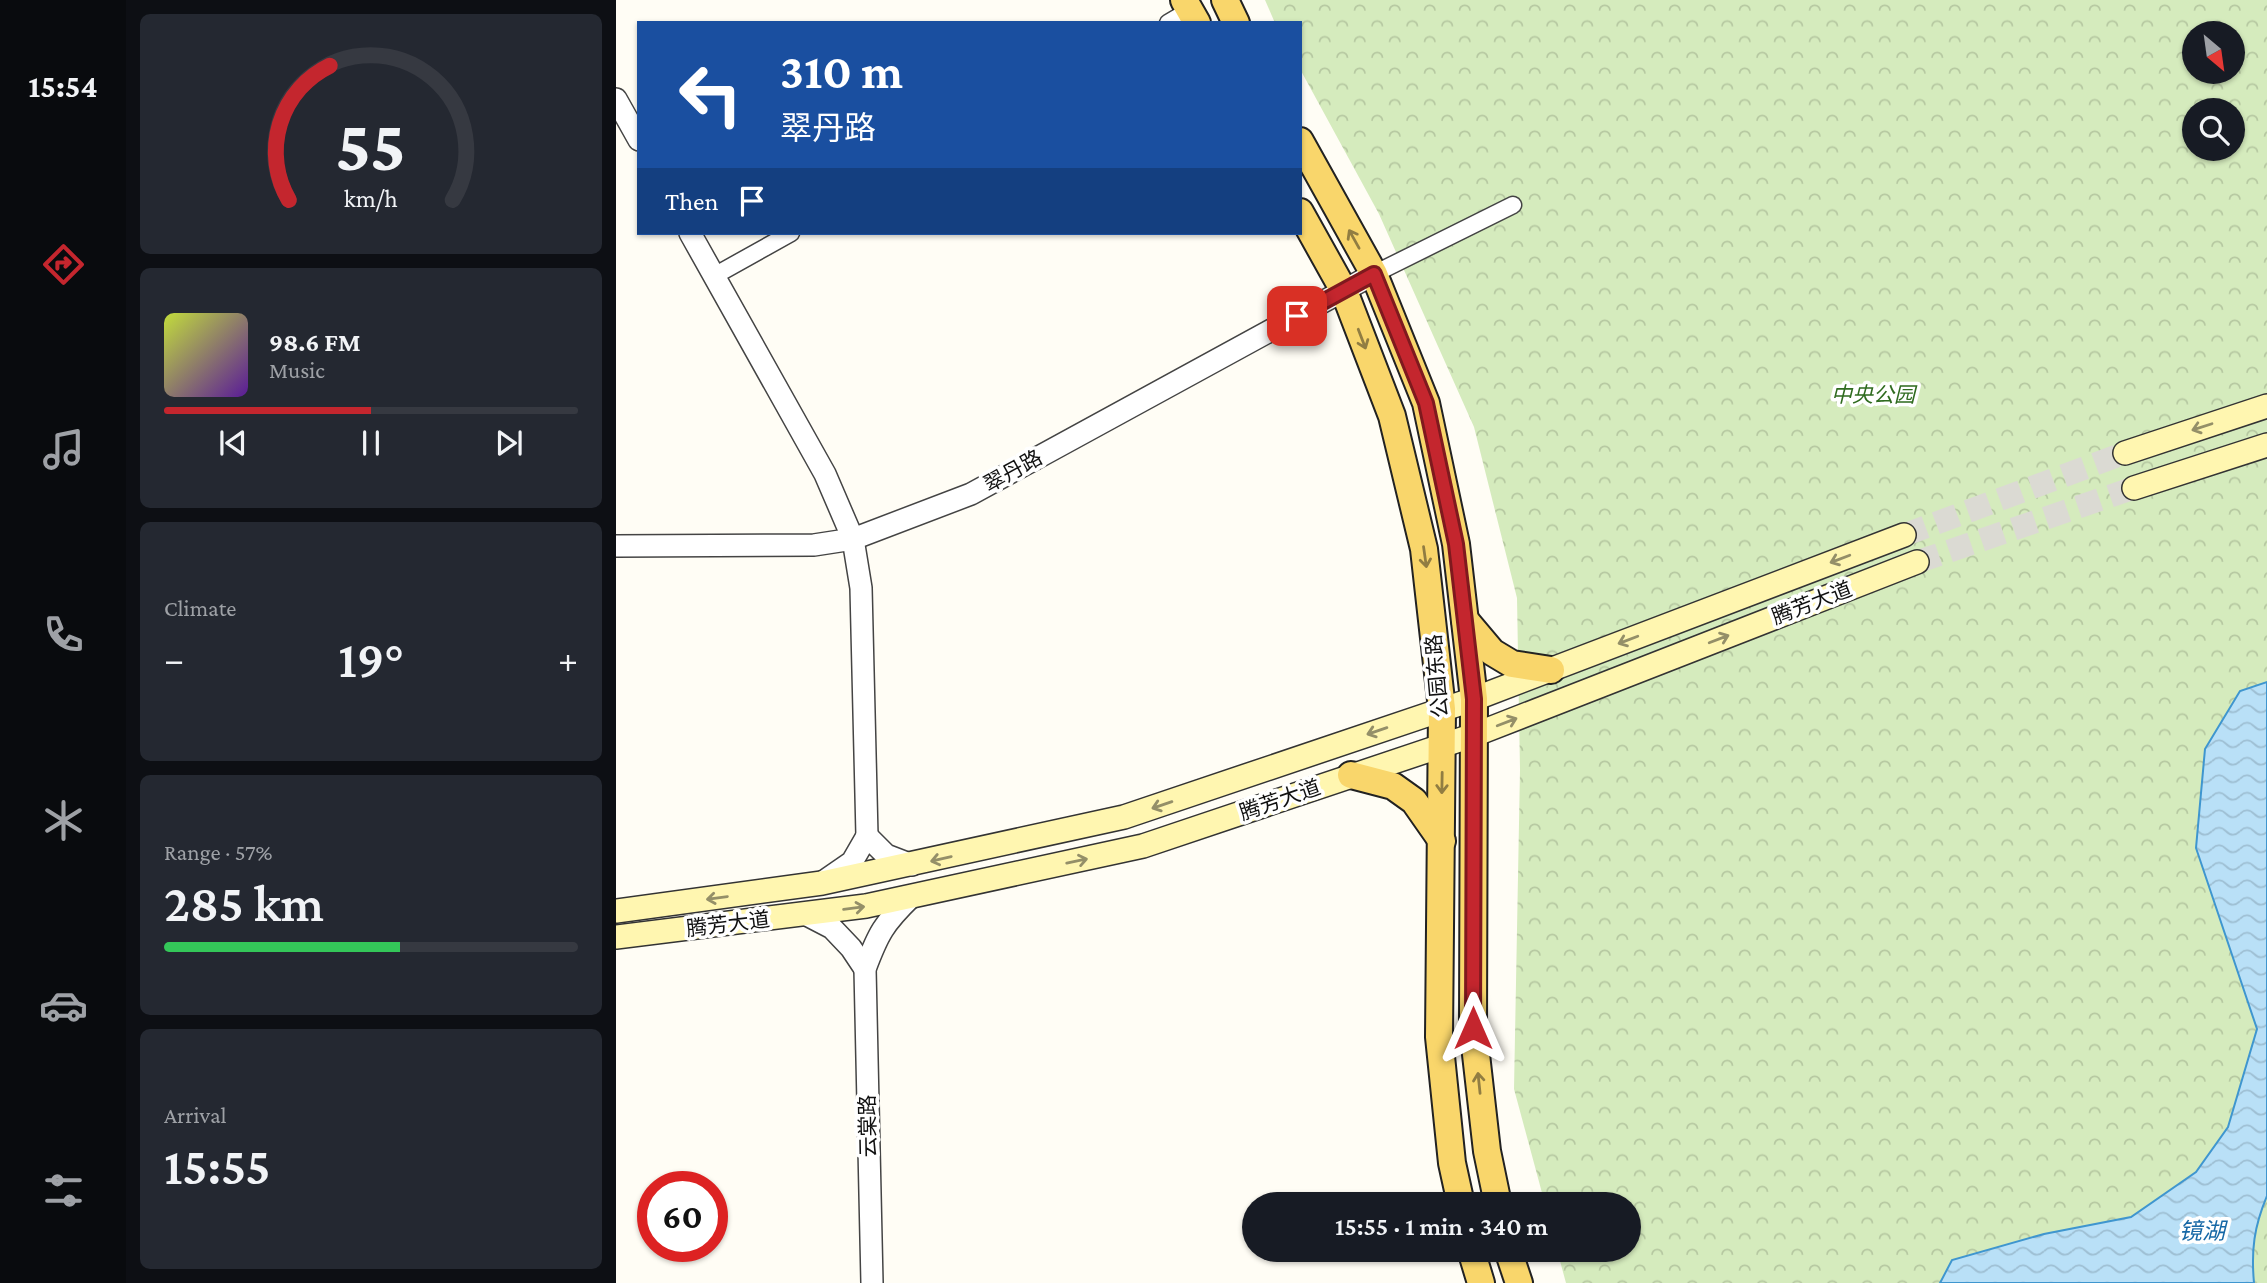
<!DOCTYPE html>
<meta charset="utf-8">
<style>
body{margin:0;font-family:"Crimson Pro","Noto Sans SC",serif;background:#242831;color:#f1f3f6;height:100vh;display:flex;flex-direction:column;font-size:26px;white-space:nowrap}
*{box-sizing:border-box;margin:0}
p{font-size:23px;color:#9ea1a6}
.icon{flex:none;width:38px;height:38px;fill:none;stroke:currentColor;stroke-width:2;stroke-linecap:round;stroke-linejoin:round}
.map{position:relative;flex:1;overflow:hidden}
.side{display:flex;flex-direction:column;gap:14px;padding:14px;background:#0d0f14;width:490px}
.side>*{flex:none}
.top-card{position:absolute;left:21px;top:21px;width:665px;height:214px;border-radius:0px;box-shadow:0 2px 5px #0004;background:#1a4fa0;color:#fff;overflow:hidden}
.needle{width:46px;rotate:151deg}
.fabs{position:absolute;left:1566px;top:21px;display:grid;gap:14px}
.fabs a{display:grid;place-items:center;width:63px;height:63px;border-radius:50%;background:#171b24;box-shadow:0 2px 5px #0004;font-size:35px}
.speed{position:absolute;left:21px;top:1171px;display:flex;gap:14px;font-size:35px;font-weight:700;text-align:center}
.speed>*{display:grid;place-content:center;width:91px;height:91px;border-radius:50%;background:#171b24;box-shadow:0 2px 5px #0004;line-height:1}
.speed .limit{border:10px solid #d22;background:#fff;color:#111}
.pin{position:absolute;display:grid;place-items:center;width:60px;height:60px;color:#fff;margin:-30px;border-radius:14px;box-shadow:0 4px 10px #0006}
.me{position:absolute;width:77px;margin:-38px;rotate:0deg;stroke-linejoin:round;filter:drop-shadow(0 0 5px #0008)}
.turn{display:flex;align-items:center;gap:24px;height:147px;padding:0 28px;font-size:32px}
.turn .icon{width:91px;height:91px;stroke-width:2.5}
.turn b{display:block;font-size:49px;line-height:60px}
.then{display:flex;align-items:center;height:66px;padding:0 28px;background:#0003;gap:14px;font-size:26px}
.big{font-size:52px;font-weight:600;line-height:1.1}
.side .tile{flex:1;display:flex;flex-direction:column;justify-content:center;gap:10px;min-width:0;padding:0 24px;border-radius:10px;background:#242831}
.side .dial{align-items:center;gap:0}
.dial svg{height:182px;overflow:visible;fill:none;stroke:#363941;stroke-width:7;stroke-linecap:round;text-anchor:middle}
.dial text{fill:#f1f3f6;stroke:none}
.song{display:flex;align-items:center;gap:21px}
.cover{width:84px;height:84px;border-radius:10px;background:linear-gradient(135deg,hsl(70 70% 55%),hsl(270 70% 35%))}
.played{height:7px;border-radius:4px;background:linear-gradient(90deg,#c4262e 50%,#363941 50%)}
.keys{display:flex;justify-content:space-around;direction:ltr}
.heat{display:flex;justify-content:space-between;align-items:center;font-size:38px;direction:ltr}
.charge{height:10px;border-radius:5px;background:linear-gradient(90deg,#34c759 57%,#363941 0)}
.trip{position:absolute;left:626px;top:1192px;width:399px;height:70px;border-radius:35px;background:#171b24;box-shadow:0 2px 5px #0004;font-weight:600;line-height:70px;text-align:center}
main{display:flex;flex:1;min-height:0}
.tab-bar{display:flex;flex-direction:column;width:126px;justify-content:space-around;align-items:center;background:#090b0e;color:#9ea1a6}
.tab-bar .icon{width:49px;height:49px}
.tab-bar .selected{color:#c4262e}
.tab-bar b{font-size:32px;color:#f1f3f6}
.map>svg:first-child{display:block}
</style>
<main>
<nav class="tab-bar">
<b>15:54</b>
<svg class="icon selected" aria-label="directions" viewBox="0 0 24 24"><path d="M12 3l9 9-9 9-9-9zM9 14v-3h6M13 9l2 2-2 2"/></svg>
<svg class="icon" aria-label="music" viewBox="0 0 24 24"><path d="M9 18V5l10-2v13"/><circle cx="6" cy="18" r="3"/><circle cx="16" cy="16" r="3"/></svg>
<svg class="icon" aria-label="phone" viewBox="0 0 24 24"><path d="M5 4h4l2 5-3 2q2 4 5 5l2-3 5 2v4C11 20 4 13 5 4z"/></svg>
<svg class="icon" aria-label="climate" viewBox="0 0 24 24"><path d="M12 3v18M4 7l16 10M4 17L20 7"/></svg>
<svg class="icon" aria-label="car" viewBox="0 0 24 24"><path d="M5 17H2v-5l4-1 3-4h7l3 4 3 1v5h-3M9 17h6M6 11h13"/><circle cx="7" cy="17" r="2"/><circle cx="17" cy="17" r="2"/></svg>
<svg class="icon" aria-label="filters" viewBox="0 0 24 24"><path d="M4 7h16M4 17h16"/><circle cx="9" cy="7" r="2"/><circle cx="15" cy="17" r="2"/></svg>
</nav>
<section class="side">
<div class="tile dial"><svg viewBox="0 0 100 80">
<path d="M14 69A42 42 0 1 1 86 69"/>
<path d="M14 69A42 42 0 0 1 32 10" stroke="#c4262e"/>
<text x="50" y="56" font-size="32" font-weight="700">55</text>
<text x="50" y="72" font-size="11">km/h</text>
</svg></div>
<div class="tile">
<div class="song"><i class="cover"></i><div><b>98.6 FM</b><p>Music</p></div></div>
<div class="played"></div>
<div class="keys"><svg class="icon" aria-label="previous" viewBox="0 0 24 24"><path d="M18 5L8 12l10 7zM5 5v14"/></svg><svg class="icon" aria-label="pause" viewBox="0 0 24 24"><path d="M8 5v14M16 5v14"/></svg><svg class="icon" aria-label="next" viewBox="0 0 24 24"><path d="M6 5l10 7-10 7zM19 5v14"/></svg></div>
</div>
<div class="tile"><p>Climate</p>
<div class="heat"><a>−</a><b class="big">19°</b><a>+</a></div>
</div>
<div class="tile"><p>Range · 57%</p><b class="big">285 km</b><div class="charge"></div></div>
<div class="tile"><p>Arrival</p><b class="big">15:55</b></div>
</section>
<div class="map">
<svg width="1651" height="1283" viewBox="0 0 1651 1283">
<defs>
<pattern id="park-crowns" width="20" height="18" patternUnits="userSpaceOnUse" patternTransform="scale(1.75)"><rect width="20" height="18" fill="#d5ebbd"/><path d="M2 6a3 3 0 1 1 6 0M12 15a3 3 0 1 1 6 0" fill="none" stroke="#b6c8a1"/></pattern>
<pattern id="water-waves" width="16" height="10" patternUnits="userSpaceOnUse" patternTransform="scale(1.75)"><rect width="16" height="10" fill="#b9e0f7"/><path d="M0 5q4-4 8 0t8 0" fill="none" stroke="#9ebfd3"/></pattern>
</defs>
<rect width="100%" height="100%" fill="#fffdf5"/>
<path fill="url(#park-crowns)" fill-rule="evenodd" d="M649 0H1651V1283H950L941 1250H1013V1204H929L898 1089 904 770 901 598 858 427 763 214 684 69V23H659ZM1578 33H1617V72H1578ZM1578 110H1617V149H1578Z"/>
<path fill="url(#water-waves)" stroke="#3f96cf" stroke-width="2" d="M1651 682V1196C1638 1227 1635 1250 1638 1283H1324L1336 1260 1428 1234 1515 1217 1580 1172 1612 1127 1641 1029 1580 848 1589 749 1624 691Z"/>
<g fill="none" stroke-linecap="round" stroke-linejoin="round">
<g stroke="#dbdad3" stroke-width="23" stroke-dasharray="23 11" stroke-linecap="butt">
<path d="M1288 535 1509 453"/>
<path d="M1301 562 1518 488"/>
</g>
<defs>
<g id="minor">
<path d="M552 23 574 10"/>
<path d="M758 274 897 205"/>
<path d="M98 276 175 233"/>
</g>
<g id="tertiary">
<path d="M0 99 23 140"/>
<path d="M74 233 209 474 237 539 245 588 251 836"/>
<path d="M0 546 198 545 237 539 355 494 758 274"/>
<path d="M207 882 236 862 251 836 270 855 296 865"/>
<path d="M189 914 216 928 235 948 249 969"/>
<path d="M256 1283 249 969C262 934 268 923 295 897"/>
</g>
<g id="secondary">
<path d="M1509 453 1651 406"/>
<path d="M1518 488 1651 445"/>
<path d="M0 911 206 883 508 817 858 699 1288 535"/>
<path d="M0 937 250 906 527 846 858 735 1301 562"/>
</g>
<g id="primary">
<path d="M568 0 581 23"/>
<path d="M609 0 620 23"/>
<path d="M684 141 758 274 810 403 840 544 858 699 857 1028 871 1151 882 1204"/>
<path d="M684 212 728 291 776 416 808 549 826 709 823 1037 836 1163 845 1204"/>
<path d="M849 620 876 652 896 664 935 670"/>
<path d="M735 775 777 786 798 801 826 841"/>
<path d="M855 1250 865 1283"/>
<path d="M892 1250 903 1283"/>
</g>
</defs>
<use href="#minor" stroke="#444" stroke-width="19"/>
<use href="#tertiary" stroke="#444" stroke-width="24"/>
<use href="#secondary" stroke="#333" stroke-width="26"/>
<use href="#primary" stroke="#222" stroke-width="30"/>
<use href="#minor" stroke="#fff" stroke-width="16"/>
<use href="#tertiary" stroke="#fff" stroke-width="21"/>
<use href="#secondary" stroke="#fff6b0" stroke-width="23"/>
<use href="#primary" stroke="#f9d66b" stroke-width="26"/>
</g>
<defs><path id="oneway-shaft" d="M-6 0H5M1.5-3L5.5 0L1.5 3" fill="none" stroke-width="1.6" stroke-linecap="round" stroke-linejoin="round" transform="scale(1.75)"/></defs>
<g stroke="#917d42">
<use href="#oneway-shaft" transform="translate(738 239) rotate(-119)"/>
<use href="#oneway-shaft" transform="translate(746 339) rotate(69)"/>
<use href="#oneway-shaft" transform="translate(809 557) rotate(82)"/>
<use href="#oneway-shaft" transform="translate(826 783) rotate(91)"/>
<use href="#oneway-shaft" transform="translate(863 1083) rotate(-96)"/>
</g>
<g stroke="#948f68">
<use href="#oneway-shaft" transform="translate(1586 427) rotate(162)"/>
<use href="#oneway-shaft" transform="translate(1224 559) rotate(159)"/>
<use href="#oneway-shaft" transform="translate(1103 639) rotate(-21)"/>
<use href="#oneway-shaft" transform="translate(1012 640) rotate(159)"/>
<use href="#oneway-shaft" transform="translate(891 722) rotate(-21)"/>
<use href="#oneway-shaft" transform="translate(761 731) rotate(161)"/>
<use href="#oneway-shaft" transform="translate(546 805) rotate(161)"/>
<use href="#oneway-shaft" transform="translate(325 859) rotate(167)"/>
<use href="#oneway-shaft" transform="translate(461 861) rotate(-12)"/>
<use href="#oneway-shaft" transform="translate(101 898) rotate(172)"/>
<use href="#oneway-shaft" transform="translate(238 908) rotate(-7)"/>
</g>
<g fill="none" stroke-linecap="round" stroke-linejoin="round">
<defs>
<path id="route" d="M681 316 758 274 810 403 840 544 858 699 857 1028"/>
</defs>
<use href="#route" stroke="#7f191e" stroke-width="18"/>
<use href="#route" stroke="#c4262e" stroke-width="12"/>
</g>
<g text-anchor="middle" stroke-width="7" stroke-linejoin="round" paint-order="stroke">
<g font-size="21" font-style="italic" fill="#2f6b1f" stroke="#fff">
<text x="1257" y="402">中央公园</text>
</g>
<g font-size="21" fill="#111" stroke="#fff">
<text transform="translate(397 471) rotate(-29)" y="7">翠丹路</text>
<text transform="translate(1196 603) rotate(-21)" y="7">腾芳大道</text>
<text transform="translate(821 676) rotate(-95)" y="7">公园东路</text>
<text transform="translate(664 800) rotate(-19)" y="7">腾芳大道</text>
<text transform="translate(112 924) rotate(-7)" y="7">腾芳大道</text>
<text transform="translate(252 1126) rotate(-91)" y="7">云棠路</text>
</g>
<g font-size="23" font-style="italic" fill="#1768a6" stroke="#fff">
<text x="1586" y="1239">镜湖</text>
</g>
</g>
</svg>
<div class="fabs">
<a><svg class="needle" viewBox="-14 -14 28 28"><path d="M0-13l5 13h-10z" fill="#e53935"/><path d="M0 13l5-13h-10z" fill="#9ea1a6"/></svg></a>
<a><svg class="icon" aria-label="search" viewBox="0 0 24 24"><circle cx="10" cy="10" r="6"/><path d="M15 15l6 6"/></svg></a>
</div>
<div class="speed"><div class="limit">60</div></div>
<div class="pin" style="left:681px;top:316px;background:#d93025"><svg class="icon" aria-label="arrive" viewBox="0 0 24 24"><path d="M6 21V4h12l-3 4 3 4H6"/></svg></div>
<svg class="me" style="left:857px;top:1028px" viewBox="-20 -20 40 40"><path d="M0-17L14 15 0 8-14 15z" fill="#c4262e" stroke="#fff" stroke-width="4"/></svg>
<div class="trip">15:55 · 1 min · 340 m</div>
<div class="top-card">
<div class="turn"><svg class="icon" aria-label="left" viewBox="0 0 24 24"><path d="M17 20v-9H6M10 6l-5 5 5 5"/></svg><div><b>310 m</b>翠丹路</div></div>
<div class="then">Then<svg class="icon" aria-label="arrive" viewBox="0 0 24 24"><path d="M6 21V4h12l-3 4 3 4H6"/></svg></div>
</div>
</div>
</main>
